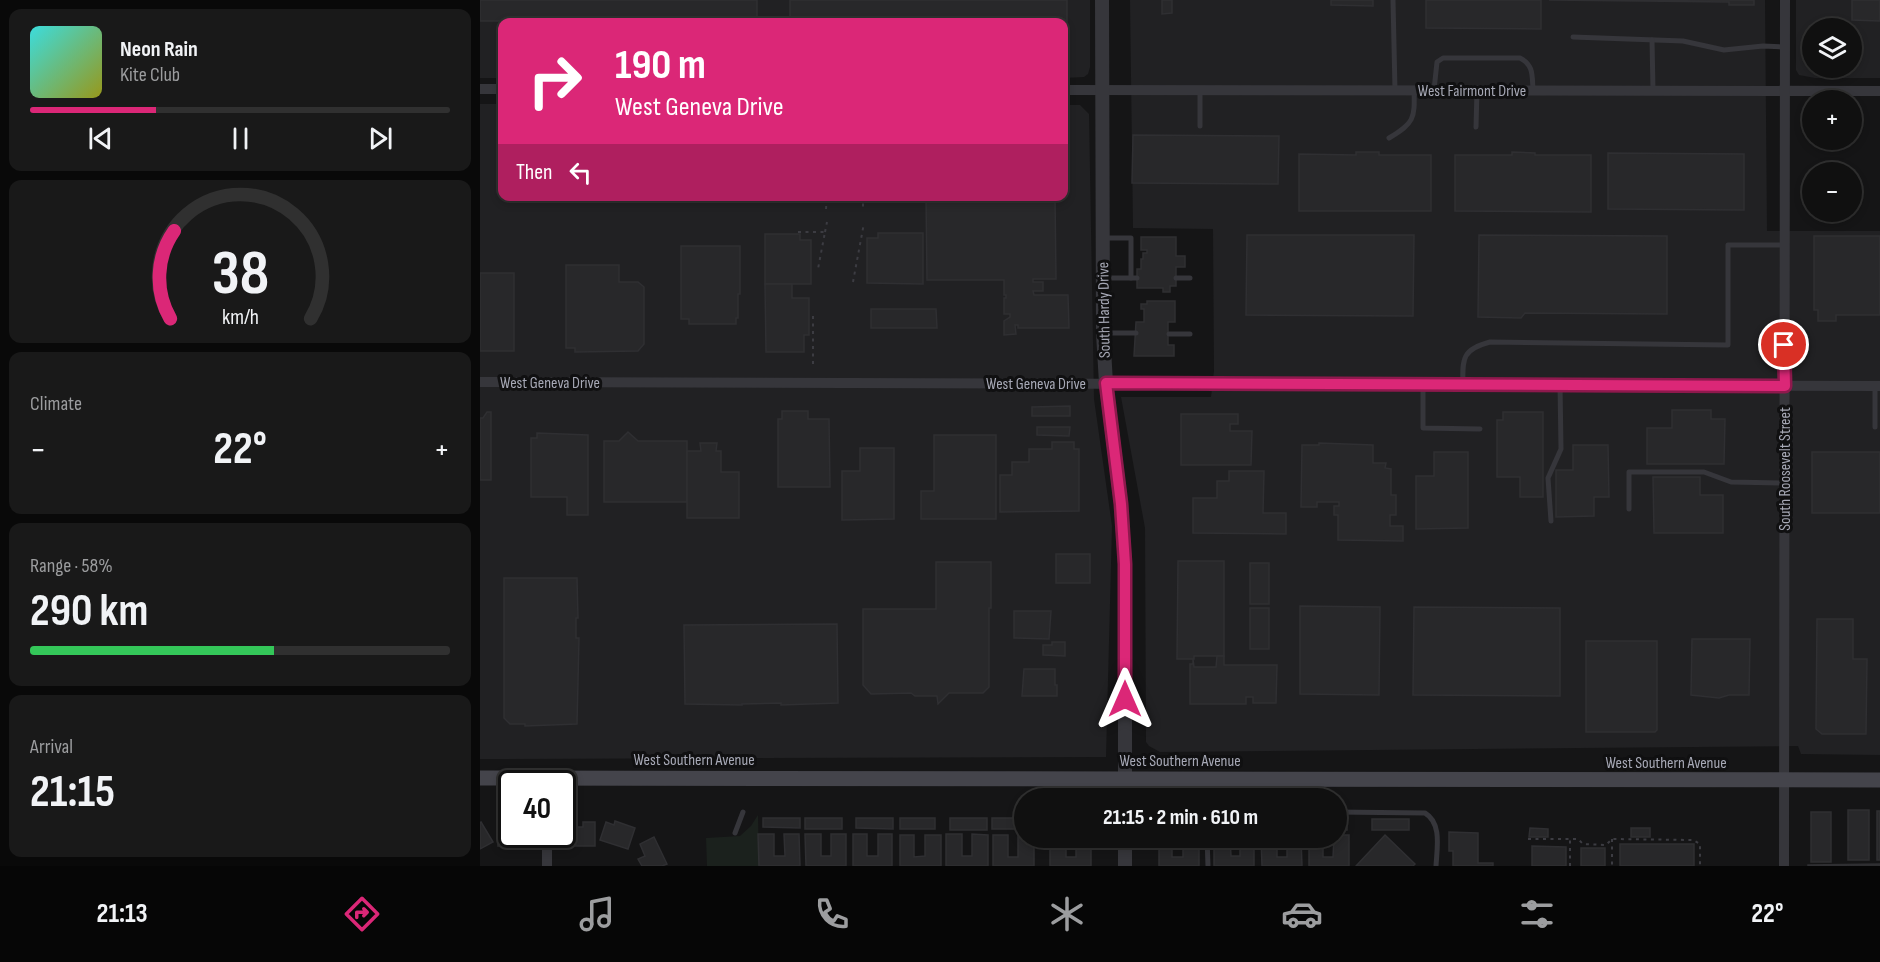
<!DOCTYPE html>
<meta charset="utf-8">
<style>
body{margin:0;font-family:"Sofia Sans Condensed",sans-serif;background:#191919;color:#f1f3f6;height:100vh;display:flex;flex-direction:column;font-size:22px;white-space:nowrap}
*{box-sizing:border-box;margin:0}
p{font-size:20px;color:#9c9d9f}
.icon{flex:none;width:33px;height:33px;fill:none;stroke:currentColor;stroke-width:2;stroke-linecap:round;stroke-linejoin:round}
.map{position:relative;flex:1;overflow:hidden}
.drawer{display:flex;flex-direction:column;gap:9px;padding:9px;background:#090909;width:480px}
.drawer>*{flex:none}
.guide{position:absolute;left:18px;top:18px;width:570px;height:183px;border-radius:12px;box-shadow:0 3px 9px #0003,0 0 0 2px #303030;background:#db2777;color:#fff;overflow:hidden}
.buttons{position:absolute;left:1322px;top:18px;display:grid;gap:12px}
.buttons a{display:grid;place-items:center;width:60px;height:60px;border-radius:50%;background:#101010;box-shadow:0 3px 9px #0003,0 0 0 2px #303030;font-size:30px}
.speed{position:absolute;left:18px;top:770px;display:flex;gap:12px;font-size:30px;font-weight:700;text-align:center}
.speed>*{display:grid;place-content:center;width:78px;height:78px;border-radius:50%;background:#101010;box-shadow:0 3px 9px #0003,0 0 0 2px #303030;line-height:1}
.speed .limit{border:3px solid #111;border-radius:9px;background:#fff;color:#111}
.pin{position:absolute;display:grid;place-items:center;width:51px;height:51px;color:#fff;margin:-26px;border:3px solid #fff;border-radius:50%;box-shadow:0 2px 6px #0007}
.me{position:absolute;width:66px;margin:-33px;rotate:0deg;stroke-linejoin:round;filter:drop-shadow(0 0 4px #0008)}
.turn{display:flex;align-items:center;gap:21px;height:126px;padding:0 18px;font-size:27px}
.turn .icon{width:78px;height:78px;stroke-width:2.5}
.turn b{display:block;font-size:42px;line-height:51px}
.then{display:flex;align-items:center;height:57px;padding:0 18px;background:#0003;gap:12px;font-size:22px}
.big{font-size:45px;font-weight:700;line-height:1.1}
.drawer .card{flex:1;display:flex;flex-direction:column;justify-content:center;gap:9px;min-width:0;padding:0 21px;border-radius:12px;background:#191919}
.drawer .dial{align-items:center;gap:0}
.dial svg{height:156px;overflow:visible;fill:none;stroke:#303030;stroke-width:7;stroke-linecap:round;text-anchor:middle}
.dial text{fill:#f1f3f6;stroke:none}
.song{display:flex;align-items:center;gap:18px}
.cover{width:72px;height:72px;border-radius:9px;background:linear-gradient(135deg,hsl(180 70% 55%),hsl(60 70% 35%))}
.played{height:6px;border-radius:3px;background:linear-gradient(90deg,#db2777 30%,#303030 30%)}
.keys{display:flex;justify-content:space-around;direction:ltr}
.heat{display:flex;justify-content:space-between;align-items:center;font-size:33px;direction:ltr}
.charge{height:9px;border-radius:4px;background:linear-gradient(90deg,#34c759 58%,#303030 0)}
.trip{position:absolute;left:534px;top:788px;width:333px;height:60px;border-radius:30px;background:#101010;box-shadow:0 3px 9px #0003,0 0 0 2px #303030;font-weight:700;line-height:60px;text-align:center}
.tab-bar{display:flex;height:96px;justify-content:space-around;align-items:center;background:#060606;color:#9c9d9f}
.tab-bar .icon{width:42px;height:42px}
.tab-bar .current{color:#db2777}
.tab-bar b{font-size:27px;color:#f1f3f6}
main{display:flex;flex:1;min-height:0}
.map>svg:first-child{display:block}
</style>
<main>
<section class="drawer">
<div class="card">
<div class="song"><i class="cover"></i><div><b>Neon Rain</b><p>Kite Club</p></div></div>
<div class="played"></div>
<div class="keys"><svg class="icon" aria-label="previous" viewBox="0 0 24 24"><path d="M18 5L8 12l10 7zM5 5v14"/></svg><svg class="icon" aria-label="pause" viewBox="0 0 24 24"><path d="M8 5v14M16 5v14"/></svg><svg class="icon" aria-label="next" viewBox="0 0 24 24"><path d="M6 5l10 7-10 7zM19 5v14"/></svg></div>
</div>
<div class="card dial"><svg viewBox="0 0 100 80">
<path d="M14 69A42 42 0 1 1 86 69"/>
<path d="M14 69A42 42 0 0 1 16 24" stroke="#db2777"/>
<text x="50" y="56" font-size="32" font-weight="700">38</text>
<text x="50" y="72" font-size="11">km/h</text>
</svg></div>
<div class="card"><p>Climate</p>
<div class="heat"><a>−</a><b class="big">22°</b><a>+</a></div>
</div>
<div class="card"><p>Range · 58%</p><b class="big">290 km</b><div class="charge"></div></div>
<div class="card"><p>Arrival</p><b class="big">21:15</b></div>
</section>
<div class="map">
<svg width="1400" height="866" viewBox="0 0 1400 866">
<rect width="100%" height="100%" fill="#151516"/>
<g fill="#212123" fill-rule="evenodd">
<path d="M0 0H610V67L608 74 604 77 584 78V22H22V78H0Z"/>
<path d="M650 0H1285L1287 231H1400V755L1321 754 1318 746 680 752 669 746 666 742 665 528 641 397H731L734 371 733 229 653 228Z"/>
<path d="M1316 0H1400V78H1335L1319 75 1316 70ZM1332 28H1371V68H1332Z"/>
<path d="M0 104H22V196H584V105H600L609 114 614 399 632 526 626 757 0 759Z"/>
</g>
<path fill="#1b211d" d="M278 815 279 866H227L226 838 260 836 271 826Z"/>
<g fill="#28282a" stroke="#2f2f32" stroke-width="1.5">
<path d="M0 0H277V22L0 21Z"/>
<rect x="310" y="0" width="277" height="22"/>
<path d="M682 0H692V13L682 14Z"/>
<path d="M851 0H893V6L851 5Z"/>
<path d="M946 0H1061V29L946 28Z"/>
<path d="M1069 0H1274V5H1249V2Z"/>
<path d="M1372 0H1400V21L1372 20Z"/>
<path d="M653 135 799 136 798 184 652 183Z"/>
<path d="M876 152H899V155H951V211H819V154L876 155Z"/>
<path d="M1032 152 1055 153V155H1111V212L975 211V155H1032Z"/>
<path d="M1128 153 1264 154V210L1128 209Z"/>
<rect x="24" y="196" width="61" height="4"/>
<rect x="123" y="196" width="79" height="6"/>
<rect x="202" y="196" width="56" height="6"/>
<path d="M446 196H575L576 279H553V282H563V291H553L554 295H588L589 328H538V325H535L536 334 524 335V321L530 317V314H524V298H526V295H524V280H447Z"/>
<path d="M398 233H443V284L387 283V238H398Z"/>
<path d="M285 234H320V240H331V284H285Z"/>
<path d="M767 235H934L933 316 766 315Z"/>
<path d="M999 235 1187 236V314L1045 313 1041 318 998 317Z"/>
<path d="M1334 236H1400V315H1356V321H1338V310H1334Z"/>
<path d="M661 237H696V256H705V267H696V286H690V292H683V288H657V269H661V259H663V253H667V250H661Z"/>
<path d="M201 246H260V294H258V318H256V324H209V319H201Z"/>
<path d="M86 265H139V282H158L164 287V344L158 351 95 352V348H86Z"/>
<rect x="0" y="273" width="34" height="78"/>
<path d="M285 284H312V298H329V335H324V352H286Z"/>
<path d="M667 301H695V322H688V345H694V356H654L656 322H664V309H661V304H667Z"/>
<path d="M391 309H456L457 328H391Z"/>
<path d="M590 406V416H552V407Z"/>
<path d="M1192 410H1231V419H1245L1244 464H1167V428H1192Z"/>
<path d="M302 411H328V419H349L350 487H298V419H302Z"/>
<path d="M7 412H11V480H0V418H3Z"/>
<path d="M1023 412H1063V497H1040V477H1017V420H1023Z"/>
<path d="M701 414H758V424H750V431H772L771 465H701Z"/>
<path d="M557 427H590L589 436 557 435Z"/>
<path d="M148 432 158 441H207V502H124V441H139Z"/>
<path d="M57 433 108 435V515H87V497H51V438H57Z"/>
<path d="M454 435H516V519H441V491H454Z"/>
<path d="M572 442H594V449H599V511L520 512V475H532V462H549V449H572Z"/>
<path d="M220 443H237L236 451H241V472H259V518H207V451H221Z"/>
<path d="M839 443 893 445V463H906L905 468 911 469V495H916V515H910V526H923V541L858 540V515H854V506H859V502H837V507H821L822 445H839Z"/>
<path d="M1093 445H1128L1129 497H1114V516L1076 517V470H1093Z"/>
<path d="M380 448H414V519L362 520V471H380Z"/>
<path d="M954 452H988V528L936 529V476H954Z"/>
<rect x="1332" y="452" width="68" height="61"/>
<path d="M749 471H784L783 513H806V534L713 533V498H737V481H749Z"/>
<path d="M1173 477H1220V495H1243V533H1174Z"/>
<rect x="576" y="554" width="34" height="29"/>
<path d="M698 561H744V656H714V659H697Z"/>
<path d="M456 562H511V608H509V687L503 693H469L458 704 457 696H435L431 693 391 694 383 685V609H456Z"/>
<rect x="770" y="563" width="19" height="41"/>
<path d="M24 578H97L98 618H96V638H99L97 724 45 726V724H30L24 718Z"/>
<path d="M820 606 900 607 899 695 820 694Z"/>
<path d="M934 607 1080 608V696L933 695Z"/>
<rect x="770" y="608" width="19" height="41"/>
<path d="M534 611H571L569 639 534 638Z"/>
<path d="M1337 619H1373V659H1387L1386 734H1342L1336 729Z"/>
<path d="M357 624 358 703 301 705V703L262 704V705L205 704 204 625Z"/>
<path d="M1212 639H1270L1269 695H1249L1239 698 1211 695Z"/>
<path d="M1106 641H1177V730L1175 732H1106Z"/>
<path d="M572 642H585V656L563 655V645H572Z"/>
<path d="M737 656H744V665H797L796 703H773V697H766V704H710V664H713V659L714 667H736Z"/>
<path d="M544 669H575V685H577V696H542Z"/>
<rect x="1368" y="810" width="21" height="50"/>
<path d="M18 811H30L32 834H47V846H18Z"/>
<rect x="1397" y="811" width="3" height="49"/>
<rect x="1331" y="812" width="20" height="50"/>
<path d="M283 818H320V828L283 827Z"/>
<rect x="325" y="818" width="37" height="11"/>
<path d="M376 818H413V829L376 828Z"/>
<rect x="420" y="818" width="35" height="11"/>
<rect x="470" y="818" width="37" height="12"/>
<rect x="512" y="818" width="32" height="11"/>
<rect x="856" y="819" width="11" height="11"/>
<rect x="892" y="819" width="37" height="11"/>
<path d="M135 821 155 828 148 849 120 840 126 822 134 825Z"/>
<path d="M1 822 13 842 0 849V823Z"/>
<path d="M103 822H115V846H84V827H103Z"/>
<path d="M1050 828 1068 829V837H1049Z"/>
<rect x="1151" y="828" width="19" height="9"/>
<path d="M969 832 998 833V863H1013V866H973V851H969Z"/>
<path d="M278 834H294V856H305L304 834H319L320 866H279Z"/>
<path d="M325 834H341V856H351V834H366V866H326Z"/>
<path d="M373 834H387V856H398V834H412V866H373Z"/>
<path d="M466 834H482V856H492V834L508 835V866H466Z"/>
<path d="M420 835H434V857L445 856V835H461V866H420Z"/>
<path d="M513 835H528V857H538V835L554 837V866H513Z"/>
<path d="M856 835H869V866H829V837H843V857H853L854 837Z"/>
<path d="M905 835 935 864 933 866H876Z"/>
<path d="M174 837 187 864 182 866H162L158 859 165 856 160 844Z"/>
<path d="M570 837H586V857H596V837H611V866H570Z"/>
<path d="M679 837H692V857H703V837H719V866H679Z"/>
<path d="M734 837H750L751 856H760V837H774V866H734Z"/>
<path d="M781 837H797V857H807V837H821L822 866H782Z"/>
<rect x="1140" y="844" width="74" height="22"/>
<path d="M1052 846 1086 847V866H1052Z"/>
<rect x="1101" y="848" width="24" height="18"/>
<path d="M1400 864V866H1328V865Z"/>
</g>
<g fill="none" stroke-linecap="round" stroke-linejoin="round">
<g stroke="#3c3c42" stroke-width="2" stroke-dasharray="3 4.5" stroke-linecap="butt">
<path d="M383 196V209"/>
<path d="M346 209 347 196"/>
<path d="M318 232H345L338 269"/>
<path d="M345 232 347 222"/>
<path d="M373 282 384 223"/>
<path d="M333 316V368"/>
<path d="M1048 839H1098L1103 844 1126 845 1132 839 1213 840 1220 844V866"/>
<path d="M1132 839V866"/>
<path d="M1090 866V839"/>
</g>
<g stroke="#36363b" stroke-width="5">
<path d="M913 0 915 90"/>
<path d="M1093 37 1203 41 1244 50 1283 46 1305 47"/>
<path d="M1172 40 1173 90"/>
<path d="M720 90V126"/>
<path d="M954 90 957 62 963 58H1040C1054 65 1052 76 1053 90"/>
<path d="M996 127 997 90"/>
<path d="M909 138C934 123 935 119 934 90"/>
<path d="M623 238H651V278"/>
<path d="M623 278H657"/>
<path d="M696 278H710"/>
<path d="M625 333H656"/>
<path d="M689 334H710"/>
<path d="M983 384C982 358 983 349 1010 342L1248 345V245H1305"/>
<path d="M943 386V428L1000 429"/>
<path d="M1395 386V427"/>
<path d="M1149 509V472H1224L1251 482 1304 483"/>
<path d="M1071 521 1068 478 1081 449 1080 384"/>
<path d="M856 812 945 813C962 823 957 848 956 866"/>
<path d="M255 833 263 812"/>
<path d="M727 837 728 866"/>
</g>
<g stroke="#36363b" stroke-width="10">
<path d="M0 89H22"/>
<path d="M584 90 1400 91"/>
<path d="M0 382 1400 386"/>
<path d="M67 866V834"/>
<path d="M1304 866 1305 0"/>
</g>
<g stroke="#36363b" stroke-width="14">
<path d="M622 0 623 333 626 383 641 504 645 564V798"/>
<path d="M645 866V837"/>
</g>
<path stroke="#44444b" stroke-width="15" d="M0 778 1400 780"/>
</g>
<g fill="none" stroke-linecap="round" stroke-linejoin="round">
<defs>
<path id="route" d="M645 699V564L641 504 626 383 1305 386 1304 345"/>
</defs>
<use href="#route" stroke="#8e194d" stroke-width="15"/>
<use href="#route" stroke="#db2777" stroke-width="10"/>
</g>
<g text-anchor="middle" stroke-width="6" stroke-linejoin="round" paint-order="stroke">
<g font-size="16" fill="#a7a9b6" stroke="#101011">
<text x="992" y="96">West Fairmont Drive</text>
<text transform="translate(623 310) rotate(-91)" y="6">South Hardy Drive</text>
<text x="70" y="388">West Geneva Drive</text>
<text x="556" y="389">West Geneva Drive</text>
<text transform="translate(1304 469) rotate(-90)" y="6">South Roosevelt Street</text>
<text x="214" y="765">West Southern Avenue</text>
<text x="700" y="766">West Southern Avenue</text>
<text x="1186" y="768">West Southern Avenue</text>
</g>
</g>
</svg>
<div class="buttons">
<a><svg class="icon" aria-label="layers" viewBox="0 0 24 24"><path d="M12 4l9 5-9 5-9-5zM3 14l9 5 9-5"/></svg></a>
<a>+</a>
<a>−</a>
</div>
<div class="speed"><div class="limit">40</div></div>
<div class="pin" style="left:1304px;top:345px;background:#d93025"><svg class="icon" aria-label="arrive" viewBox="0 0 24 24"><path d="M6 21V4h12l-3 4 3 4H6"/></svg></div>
<svg class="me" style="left:645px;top:699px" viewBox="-20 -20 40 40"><path d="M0-17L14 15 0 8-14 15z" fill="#db2777" stroke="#fff" stroke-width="4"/></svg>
<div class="trip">21:15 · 2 min · 610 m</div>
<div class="guide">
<div class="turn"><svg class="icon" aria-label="right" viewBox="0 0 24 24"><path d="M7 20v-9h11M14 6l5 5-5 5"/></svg><div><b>190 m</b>West Geneva Drive</div></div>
<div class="then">Then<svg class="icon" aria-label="left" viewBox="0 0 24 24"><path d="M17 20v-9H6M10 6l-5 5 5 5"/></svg></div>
</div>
</div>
</main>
<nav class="tab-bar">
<b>21:13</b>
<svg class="icon current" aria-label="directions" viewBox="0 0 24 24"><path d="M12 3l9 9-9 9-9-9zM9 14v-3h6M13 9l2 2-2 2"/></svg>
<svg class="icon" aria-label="music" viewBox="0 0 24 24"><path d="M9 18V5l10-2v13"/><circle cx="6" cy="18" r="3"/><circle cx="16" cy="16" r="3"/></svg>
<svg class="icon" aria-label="phone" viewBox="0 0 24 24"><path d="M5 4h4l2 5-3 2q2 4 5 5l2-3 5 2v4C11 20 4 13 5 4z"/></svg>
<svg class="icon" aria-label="climate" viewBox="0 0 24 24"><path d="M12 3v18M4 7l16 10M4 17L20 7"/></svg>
<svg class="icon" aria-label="car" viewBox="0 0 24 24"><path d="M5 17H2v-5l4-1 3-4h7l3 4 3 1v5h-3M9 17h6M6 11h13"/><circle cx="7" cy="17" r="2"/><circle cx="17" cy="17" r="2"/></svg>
<svg class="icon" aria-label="filters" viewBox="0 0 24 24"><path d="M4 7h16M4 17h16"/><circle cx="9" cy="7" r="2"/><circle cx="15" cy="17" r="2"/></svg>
<b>22°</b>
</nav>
